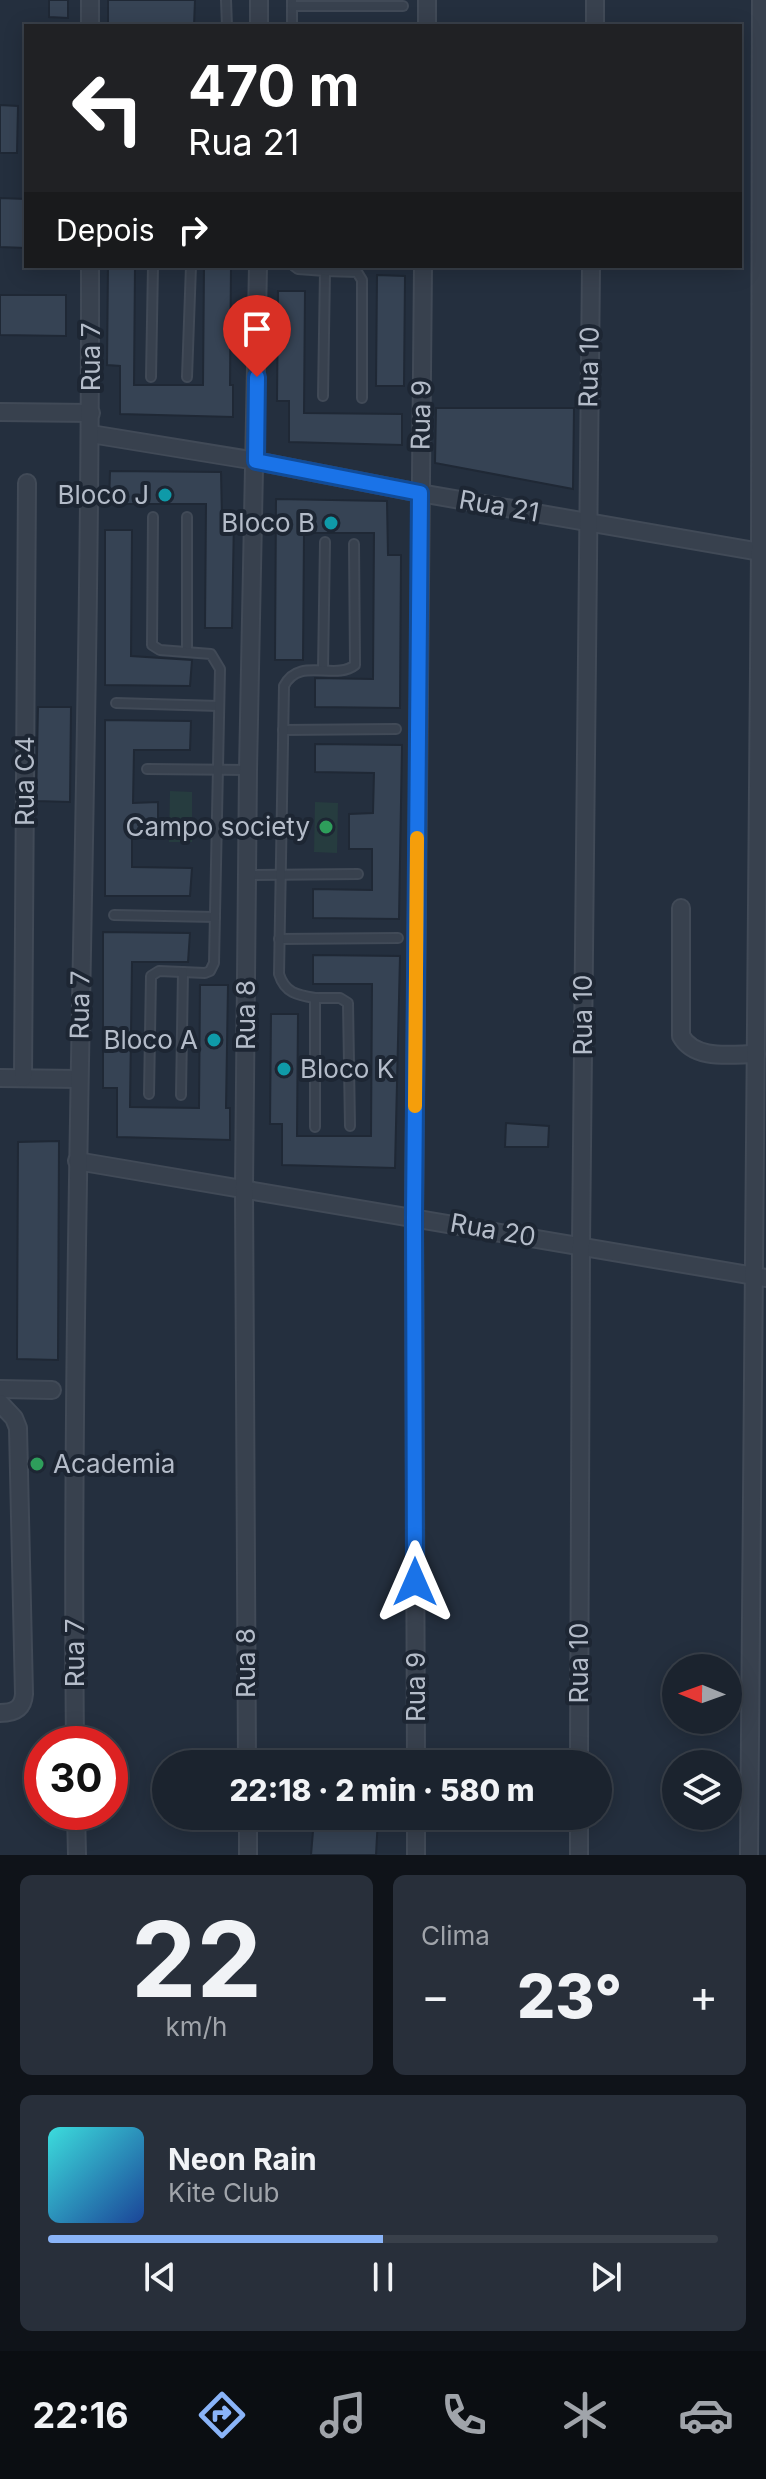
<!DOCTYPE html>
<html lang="pt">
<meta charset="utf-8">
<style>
body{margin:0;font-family:Inter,sans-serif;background:#282f3a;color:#f1f3f6;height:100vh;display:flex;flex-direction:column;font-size:30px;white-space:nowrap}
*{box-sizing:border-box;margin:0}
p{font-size:26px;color:#a0a4aa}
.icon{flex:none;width:44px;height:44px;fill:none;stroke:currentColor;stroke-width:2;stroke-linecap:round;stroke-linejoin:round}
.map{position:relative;height:1855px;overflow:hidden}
.details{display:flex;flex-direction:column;gap:20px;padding:20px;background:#0f1319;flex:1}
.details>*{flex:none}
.top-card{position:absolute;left:24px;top:24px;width:718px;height:244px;border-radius:0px;box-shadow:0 4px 20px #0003,0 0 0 2px #39404a;background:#202124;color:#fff;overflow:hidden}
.needle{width:52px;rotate:271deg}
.tools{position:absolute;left:662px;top:1654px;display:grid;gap:16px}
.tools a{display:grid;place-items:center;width:80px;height:80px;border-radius:50%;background:#1b232e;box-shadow:0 4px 20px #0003,0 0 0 2px #39404a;font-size:40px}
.speed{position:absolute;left:24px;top:1726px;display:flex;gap:16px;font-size:40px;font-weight:700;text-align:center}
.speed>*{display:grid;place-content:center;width:104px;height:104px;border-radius:50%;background:#1b232e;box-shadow:0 4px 20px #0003,0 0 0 2px #39404a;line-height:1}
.speed .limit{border:12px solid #d22;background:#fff;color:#111}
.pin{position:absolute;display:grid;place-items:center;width:68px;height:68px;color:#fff;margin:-82px -34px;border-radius:50% 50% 50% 0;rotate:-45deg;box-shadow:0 0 8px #0007}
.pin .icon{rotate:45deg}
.me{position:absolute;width:88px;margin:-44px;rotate:0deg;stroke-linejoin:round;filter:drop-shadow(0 0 6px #0008)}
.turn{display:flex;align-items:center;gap:28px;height:168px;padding:0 32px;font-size:36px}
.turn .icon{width:104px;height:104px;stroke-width:2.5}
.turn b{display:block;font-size:56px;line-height:68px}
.then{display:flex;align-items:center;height:76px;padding:0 32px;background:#0003;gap:16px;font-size:30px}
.big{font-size:60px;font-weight:800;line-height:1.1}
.details .card{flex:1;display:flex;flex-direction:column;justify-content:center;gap:12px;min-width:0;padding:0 28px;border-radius:12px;background:#282f3a}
.details .dial{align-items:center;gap:0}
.dial b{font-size:104px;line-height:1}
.song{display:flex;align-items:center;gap:24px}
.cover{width:96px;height:96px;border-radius:12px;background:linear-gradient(135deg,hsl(180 70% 55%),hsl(220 70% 35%))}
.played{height:8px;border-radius:4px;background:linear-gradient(90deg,#8ab4f8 50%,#39404a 50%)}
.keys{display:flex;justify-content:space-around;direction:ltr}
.heat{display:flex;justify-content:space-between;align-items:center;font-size:44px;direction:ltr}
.details .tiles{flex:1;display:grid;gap:20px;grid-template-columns:1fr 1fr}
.card:last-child{grid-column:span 2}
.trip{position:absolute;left:152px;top:1750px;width:460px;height:80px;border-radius:40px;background:#1b232e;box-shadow:0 4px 20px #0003,0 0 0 2px #39404a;font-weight:800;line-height:80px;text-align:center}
.menu{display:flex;height:128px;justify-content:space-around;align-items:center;background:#0b0e12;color:#a0a4aa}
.menu .icon{width:56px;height:56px}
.menu .selected{color:#8ab4f8}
.menu b{font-size:36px;color:#f1f3f6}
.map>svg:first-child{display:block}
</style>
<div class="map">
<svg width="766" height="1855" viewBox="0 0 766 1855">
<rect width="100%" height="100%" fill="#242f3e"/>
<g fill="#263c3f">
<path d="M170 791 192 792V842H169Z"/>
<path d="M315 802 338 803 337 853 314 852Z"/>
</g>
<g fill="#364354" stroke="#1f2835" stroke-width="2">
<path d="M49 0H68V18L49 17Z"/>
<path d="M108 0H195L194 26H108Z"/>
<path d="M0 105 18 106 17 153H0Z"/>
<path d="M0 198 26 199V248L0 247Z"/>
<path d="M108 266H135L134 385H203L204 266H231L230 385H233V417L120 414V366L107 365Z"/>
<path d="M377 275 405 276 404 386H376Z"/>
<path d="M278 291H305L304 413 402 414V445L289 442V401H277Z"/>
<path d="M0 295H66V336L0 335Z"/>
<path d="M436 408H574L573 489 435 463Z"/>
<path d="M110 471 221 472 222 518H234L232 628H205L206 504H109Z"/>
<path d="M276 499 387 501 388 555H401L400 708 315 707V678L373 679 374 533H304L303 660H275Z"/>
<path d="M105 530H132L131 656 192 660 190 686 105 685Z"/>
<path d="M38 707H71L70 802 36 801Z"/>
<path d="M105 720 191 721 190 750H134L133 803 158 802V838H132V867L192 868 190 896H105Z"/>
<path d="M315 744 402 745 399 919 313 918V889L372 890V849H349V814L373 813 374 773 315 772Z"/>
<path d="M103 932 190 933 188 962H132L130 1107 199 1108 200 985H228L226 1108H230V1140L117 1137V1088H103Z"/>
<path d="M313 955 400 956 395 1168 282 1165V1124H270L271 1014H298L297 1136H371L372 984H313Z"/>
<path d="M506 1123 549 1126 548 1147H505Z"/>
<path d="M59 1141 58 1360 17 1359 18 1142Z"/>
<path d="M353 1816 378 1818 376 1855H311L313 1831Z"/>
</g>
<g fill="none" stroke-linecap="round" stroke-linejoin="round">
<defs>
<g id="lane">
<path d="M226 0 227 26"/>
<path d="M292 0V26"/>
<path d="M292 6H403"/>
<path d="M294 266 298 269 325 271 323 396"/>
<path d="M325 271 357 272 362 280V398"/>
<path d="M151 377 153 266"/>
<path d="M187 377 191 266"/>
<path d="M187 517V650"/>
<path d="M323 669 325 542"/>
<path d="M116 703 219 706"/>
<path d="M283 730 396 729"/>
<path d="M147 769 248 770"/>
<path d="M248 875 358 874"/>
<path d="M114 915 215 917"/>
<path d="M279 939 398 938"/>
<path d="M315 998H340L348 1003 350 1126"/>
<path d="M149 1094 151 976 159 971 205 973 210 971 214 963 220 669 211 654 160 650 152 645 153 517"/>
<path d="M181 1095 183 972"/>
<path d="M315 1127V998C297 995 285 993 279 974L284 686C299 656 335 681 355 665L354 544"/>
</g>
<g id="street">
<path d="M90 0V26"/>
<path d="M259 26V0"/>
<path d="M427 26V0"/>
<path d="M595 26V0"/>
<path d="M0 412 91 413"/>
<path d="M91 434 256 461 420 493 766 553"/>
<path d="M681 908V1036C695 1061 732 1054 756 1054"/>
<path d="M0 1078 79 1079"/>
<path d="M23 1078 27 483"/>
<path d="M77 1161 766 1278"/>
<path d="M0 1389 52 1390"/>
<path d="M0 1403 14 1418 18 1428 24 1694C23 1708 15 1713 0 1713"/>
<path d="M75 1744C70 1251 91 759 90 266"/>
<path d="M247 1764 244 1188 248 770 258 266"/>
<path d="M416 1764 414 1217 423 266"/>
<path d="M579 1764 581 1245 591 266"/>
<path d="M76 1812 77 1855"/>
<path d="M248 1816V1855"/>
<path d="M416 1816V1855"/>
<path d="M579 1855V1816"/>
<path d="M749 1855 760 551 761 0"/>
</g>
</defs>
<use href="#lane" stroke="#414a57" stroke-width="12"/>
<use href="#street" stroke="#414a57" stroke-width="20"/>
<use href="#lane" stroke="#38414e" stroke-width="8"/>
<use href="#street" stroke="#38414e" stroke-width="16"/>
</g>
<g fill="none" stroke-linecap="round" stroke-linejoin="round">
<defs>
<path id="route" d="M257 377 256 461 420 493 414 1217 415 1582"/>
</defs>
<use href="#route" stroke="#114b97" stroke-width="20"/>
<use href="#route" stroke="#1a73e8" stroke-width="14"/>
<path stroke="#f59e0b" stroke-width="14" d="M415 1106 417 838"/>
</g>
<g fill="#0f9aa8" stroke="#1d2633" stroke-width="3">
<circle cx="165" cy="495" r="8"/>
<circle cx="331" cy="523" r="8"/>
<circle cx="214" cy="1040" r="8"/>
<circle cx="284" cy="1069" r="8"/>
</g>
<g fill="#2e9e5b" stroke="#1d2633" stroke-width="3">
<circle cx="326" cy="827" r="8"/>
<circle cx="37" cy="1464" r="8"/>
</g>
<g text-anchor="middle" stroke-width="8" stroke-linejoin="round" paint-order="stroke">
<g font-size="26" fill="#b4bcc9" stroke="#1d2633">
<text transform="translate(91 357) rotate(-90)" y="9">Rua 7</text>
<text transform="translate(589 367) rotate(-89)" y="9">Rua 10</text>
<text transform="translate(421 415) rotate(-89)" y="9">Rua 9</text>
<text transform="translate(499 506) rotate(10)" y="9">Rua 21</text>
<text transform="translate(25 781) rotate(-90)" y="9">Rua C4</text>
<text transform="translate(80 1005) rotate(-89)" y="9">Rua 7</text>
<text transform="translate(246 1015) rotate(-90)" y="9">Rua 8</text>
<text transform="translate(583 1015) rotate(-90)" y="9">Rua 10</text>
<text transform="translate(493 1230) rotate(10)" y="9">Rua 20</text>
<text transform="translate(75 1653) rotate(-90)" y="9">Rua 7</text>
<text transform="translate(246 1663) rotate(-90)" y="9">Rua 8</text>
<text transform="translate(579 1663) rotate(-90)" y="9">Rua 10</text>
<text transform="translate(416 1687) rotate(-90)" y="9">Rua 9</text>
</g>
<g font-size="26" fill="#b4bcc9" stroke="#1d2633" text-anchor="end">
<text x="149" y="504">Bloco J</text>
<text x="315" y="532">Bloco B</text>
<text x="310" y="836">Campo society</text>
<text x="198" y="1049">Bloco A</text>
<text x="300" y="1078" text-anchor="start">Bloco K</text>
<text x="53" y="1473" text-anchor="start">Academia</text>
</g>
</g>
</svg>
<div class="tools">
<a><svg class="needle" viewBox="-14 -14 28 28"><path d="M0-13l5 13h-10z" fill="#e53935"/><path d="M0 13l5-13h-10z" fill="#a0a4aa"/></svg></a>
<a><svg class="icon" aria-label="layers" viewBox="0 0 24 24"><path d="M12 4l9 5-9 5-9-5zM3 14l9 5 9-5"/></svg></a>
</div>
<div class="speed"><div class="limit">30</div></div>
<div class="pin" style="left:257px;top:377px;background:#d93025"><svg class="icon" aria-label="arrive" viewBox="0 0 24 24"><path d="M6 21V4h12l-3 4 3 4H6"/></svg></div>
<svg class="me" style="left:415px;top:1582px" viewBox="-20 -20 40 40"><path d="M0-17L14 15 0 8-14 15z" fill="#1a73e8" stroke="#fff" stroke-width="4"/></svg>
<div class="trip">22:18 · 2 min · 580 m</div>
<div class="top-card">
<div class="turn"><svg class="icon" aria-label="left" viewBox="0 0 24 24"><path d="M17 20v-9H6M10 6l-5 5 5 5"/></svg><div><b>470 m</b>Rua 21</div></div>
<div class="then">Depois<svg class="icon" aria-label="right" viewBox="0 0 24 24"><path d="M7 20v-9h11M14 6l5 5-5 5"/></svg></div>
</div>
</div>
<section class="details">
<div class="tiles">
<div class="card dial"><b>22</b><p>km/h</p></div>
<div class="card"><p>Clima</p>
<div class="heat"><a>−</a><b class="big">23°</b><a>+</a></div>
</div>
<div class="card">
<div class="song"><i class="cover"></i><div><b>Neon Rain</b><p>Kite Club</p></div></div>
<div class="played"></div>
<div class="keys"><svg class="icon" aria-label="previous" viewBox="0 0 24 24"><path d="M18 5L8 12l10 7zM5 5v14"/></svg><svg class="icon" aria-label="pause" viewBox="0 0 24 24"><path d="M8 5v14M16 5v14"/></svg><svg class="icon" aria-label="next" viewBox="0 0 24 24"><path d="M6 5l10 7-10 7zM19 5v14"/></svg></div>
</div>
</div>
</section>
<nav class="menu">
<b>22:16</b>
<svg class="icon selected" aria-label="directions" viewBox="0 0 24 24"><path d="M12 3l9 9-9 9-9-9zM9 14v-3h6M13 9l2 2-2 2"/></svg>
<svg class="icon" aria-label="music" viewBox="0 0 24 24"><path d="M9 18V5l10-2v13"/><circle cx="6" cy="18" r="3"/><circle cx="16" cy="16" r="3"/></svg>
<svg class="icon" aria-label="phone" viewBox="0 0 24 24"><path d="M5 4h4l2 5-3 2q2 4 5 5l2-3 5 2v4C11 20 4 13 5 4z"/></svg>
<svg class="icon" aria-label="climate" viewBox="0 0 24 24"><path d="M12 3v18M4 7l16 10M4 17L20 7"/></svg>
<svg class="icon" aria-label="car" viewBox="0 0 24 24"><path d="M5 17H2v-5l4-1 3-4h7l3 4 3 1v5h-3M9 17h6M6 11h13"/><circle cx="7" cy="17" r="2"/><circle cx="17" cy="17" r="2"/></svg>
</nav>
